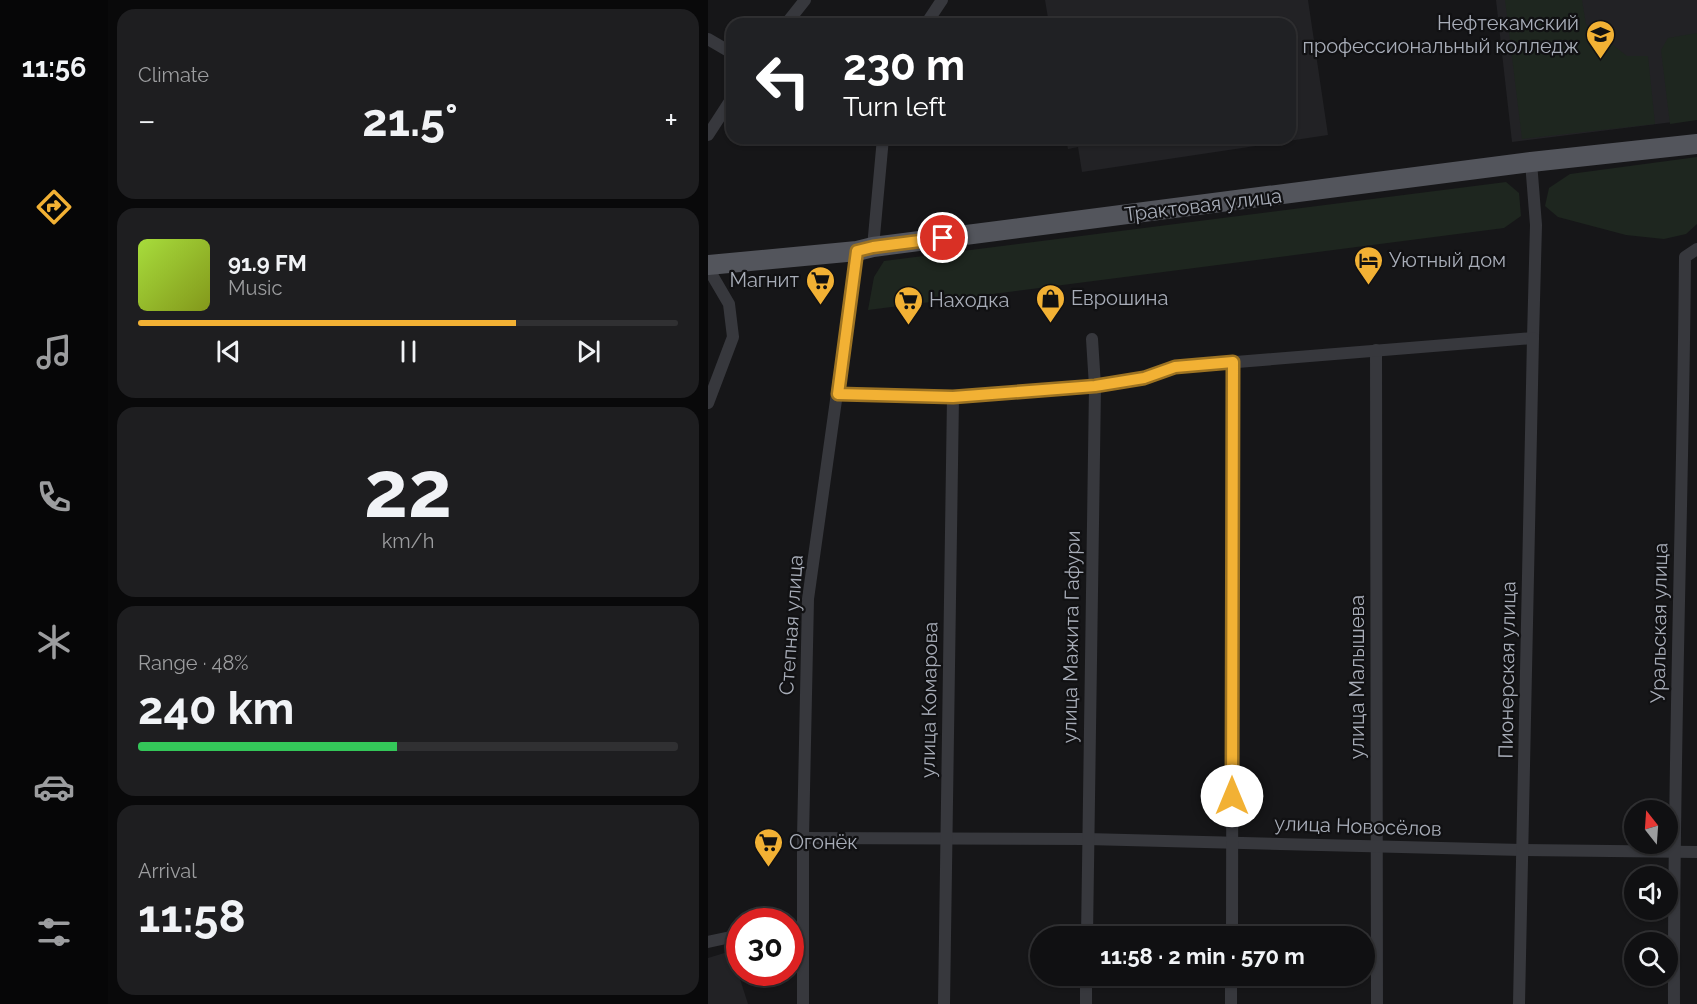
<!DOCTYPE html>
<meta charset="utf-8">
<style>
body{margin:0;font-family:Raleway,sans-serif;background:#1e1e20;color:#f1f3f6;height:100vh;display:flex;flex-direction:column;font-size:22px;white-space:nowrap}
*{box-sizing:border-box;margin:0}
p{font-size:20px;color:#9c9d9f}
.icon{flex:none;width:33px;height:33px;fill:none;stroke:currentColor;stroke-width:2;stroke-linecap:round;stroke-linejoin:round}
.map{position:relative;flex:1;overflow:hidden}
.details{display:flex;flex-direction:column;gap:9px;padding:9px;background:#09090a;width:600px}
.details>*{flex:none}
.guide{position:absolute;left:18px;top:18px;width:570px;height:126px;border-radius:18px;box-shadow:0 2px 4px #0004,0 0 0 2px #303032;background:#202124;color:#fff;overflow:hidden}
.needle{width:39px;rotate:343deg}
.tools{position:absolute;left:916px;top:800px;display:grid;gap:12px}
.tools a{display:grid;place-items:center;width:54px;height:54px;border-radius:50%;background:#101012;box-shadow:0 2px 4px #0004,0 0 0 2px #303032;font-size:30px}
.speed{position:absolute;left:18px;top:908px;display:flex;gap:12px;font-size:30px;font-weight:700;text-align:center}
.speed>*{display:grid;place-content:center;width:78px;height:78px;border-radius:50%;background:#101012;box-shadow:0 2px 4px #0004,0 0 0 2px #303032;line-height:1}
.speed .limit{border:9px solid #d22;background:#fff;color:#111}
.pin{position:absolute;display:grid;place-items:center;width:51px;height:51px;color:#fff;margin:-26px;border:3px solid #fff;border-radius:50%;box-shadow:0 2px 6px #0007}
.me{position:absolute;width:66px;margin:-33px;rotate:0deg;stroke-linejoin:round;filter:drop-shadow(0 0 4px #0008)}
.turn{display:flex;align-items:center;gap:21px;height:126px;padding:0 18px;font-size:27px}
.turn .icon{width:78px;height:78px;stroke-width:2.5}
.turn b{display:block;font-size:42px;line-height:51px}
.big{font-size:45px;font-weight:700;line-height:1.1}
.details .tile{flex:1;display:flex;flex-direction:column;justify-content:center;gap:9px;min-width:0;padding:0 21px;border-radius:18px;background:#1e1e20}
.details .dial{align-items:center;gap:0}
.dial b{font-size:78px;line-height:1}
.song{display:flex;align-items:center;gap:18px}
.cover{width:72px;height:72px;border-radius:9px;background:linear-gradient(135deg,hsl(80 70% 55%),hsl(70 70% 35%))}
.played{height:6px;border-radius:3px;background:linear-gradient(90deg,#f2b134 70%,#303032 70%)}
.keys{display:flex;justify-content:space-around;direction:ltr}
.heat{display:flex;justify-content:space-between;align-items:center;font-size:33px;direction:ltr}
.charge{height:9px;border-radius:4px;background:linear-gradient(90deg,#34c759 48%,#303032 0)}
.trip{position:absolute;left:322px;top:926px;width:345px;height:60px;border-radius:30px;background:#101012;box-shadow:0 2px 4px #0004,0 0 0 2px #303032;font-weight:700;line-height:60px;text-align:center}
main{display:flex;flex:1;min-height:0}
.tabs{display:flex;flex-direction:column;width:108px;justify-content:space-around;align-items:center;background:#060607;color:#9c9d9f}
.tabs .icon{width:42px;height:42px}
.tabs .on{color:#f2b134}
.tabs b{font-size:27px;color:#f1f3f6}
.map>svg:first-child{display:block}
</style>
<main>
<nav class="tabs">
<b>11:56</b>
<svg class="icon on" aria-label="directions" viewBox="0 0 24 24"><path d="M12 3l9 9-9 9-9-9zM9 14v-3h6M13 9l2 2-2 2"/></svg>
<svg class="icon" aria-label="music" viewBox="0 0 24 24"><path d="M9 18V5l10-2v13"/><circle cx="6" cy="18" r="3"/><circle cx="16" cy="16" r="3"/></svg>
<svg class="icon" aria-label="phone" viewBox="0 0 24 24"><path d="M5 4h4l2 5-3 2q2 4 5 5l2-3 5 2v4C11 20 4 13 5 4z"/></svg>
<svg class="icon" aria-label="climate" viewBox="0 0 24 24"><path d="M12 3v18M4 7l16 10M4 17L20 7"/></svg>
<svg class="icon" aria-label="car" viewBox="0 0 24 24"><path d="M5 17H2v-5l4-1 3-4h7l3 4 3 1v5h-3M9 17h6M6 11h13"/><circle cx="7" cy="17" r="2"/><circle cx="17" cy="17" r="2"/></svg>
<svg class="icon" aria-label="filters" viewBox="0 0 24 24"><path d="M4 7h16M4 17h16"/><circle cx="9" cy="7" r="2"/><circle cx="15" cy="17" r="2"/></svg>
</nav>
<section class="details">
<div class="tile"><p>Climate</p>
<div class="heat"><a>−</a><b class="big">21.5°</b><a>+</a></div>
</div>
<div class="tile">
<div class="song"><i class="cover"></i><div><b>91.9 FM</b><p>Music</p></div></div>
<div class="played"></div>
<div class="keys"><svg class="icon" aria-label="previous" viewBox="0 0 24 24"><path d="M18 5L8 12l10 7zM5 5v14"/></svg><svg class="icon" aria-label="pause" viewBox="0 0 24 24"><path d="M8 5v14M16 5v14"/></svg><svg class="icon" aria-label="next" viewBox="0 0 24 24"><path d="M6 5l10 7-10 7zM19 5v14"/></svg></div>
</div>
<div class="tile dial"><b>22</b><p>km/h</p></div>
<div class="tile"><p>Range · 48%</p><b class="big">240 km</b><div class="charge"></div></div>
<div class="tile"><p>Arrival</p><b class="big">11:58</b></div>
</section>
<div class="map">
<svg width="989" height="1004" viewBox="0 0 989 1004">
<rect width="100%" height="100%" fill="#161618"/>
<g fill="#222225">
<path d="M337 0H600L620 135 374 172 370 147 360 149 358 138H582V24H341Z"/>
<path d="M788 0H989V119L804 142Z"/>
<path d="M23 951 40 1004H0V958Z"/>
</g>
<g fill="#1e261f">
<path d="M797 0H874L878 24 919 56H940L947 124 814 139Z"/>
<path d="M989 33V120L962 124 953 50 960 38Z"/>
<path d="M989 157V224L978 234 956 239 918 235 850 217 837 206 841 188 862 174Z"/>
<path d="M798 182 811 193 813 216 796 228 160 310 166 277 176 261Z"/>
</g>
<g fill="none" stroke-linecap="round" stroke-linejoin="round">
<g stroke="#37383d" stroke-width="12">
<path d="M78 24 97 0"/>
<path d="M218 24 234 0"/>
<path d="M0 39 24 53"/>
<path d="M0 135 24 98"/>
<path d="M165 247 175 138"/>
<path d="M0 268 21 304 25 337 0 403"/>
<path d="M668 350 669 1004"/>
<path d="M130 394 245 397 387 386 436 378 467 367 825 338 828 225 823 162"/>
<path d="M95 838 379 839 814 850 989 852"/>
<path d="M379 936 387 386 384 339"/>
<path d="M524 936 525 362"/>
<path d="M0 942 32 935"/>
<path d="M95 1004V838L100 599 149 251"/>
<path d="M236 1004 245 397"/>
<path d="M378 1004V975"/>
<path d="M523 1004V975"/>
<path d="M811 1004 825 338"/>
<path d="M966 1004C965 755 975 506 977 257L989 249"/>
</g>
<path stroke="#53555c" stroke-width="20" d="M0 265 149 251 165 247 823 162 989 144"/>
</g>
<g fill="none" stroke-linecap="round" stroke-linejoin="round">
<defs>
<path id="route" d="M235 238 165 247 149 251 130 394 245 397 387 386 436 378 467 367 525 362 524 796"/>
</defs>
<use href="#route" stroke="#9d7322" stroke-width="15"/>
<use href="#route" stroke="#f2b134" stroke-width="10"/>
</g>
<defs>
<symbol id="university-pin" viewBox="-11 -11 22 30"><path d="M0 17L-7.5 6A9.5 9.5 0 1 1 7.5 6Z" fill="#f2b134" stroke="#111113"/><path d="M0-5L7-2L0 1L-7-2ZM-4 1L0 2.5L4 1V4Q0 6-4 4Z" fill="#111"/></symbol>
<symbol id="hotel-pin" viewBox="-11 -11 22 30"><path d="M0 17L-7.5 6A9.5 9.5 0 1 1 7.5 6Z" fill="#f2b134" stroke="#111113"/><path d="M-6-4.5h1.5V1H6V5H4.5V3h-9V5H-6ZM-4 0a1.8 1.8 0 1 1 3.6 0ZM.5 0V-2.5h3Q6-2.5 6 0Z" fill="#111"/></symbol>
<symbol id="supermarket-pin" viewBox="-11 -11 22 30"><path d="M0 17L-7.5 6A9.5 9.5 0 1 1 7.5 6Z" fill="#f2b134" stroke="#111113"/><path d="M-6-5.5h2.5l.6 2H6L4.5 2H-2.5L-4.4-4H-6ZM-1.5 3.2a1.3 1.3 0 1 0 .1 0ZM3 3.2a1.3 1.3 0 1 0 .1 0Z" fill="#111"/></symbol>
<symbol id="shop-pin" viewBox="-11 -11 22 30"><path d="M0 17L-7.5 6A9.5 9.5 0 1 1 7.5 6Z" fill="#f2b134" stroke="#111113"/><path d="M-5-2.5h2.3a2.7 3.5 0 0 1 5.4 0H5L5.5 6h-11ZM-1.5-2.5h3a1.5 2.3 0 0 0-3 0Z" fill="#111"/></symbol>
</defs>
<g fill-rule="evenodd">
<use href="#university-pin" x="876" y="18" width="33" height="45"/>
<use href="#hotel-pin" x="644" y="244" width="33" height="45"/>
<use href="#supermarket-pin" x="96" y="264" width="33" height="45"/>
<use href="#shop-pin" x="326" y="282" width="33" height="45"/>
<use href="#supermarket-pin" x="184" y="284" width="33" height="45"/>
<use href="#supermarket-pin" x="44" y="826" width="33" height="45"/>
</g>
<g text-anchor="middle" stroke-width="4.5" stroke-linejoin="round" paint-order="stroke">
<g font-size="20" fill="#a8adb8" stroke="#111113" text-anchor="start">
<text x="871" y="30" text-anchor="end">Нефтекамский<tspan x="871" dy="23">профессиональный колледж</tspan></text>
<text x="681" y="267">Уютный дом</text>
<text x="91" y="287" text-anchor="end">Магнит</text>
<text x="363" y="305">Еврошина</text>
<text x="221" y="307">Находка</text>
<text x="81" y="849">Огонёк</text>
</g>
<g font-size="20" fill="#a8adb8" stroke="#111113">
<text transform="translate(495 205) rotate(-7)" y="7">Трактовая улица</text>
<text transform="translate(951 623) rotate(-89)" y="7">Уральская улица</text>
<text transform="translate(83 625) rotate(-86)" y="7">Степная улица</text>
<text transform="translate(363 637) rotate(-89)" y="7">улица Мажита Гафури</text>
<text transform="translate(799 670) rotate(-89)" y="7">Пионерская улица</text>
<text transform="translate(649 677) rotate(-90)" y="7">улица Малышева</text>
<text transform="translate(221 700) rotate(-89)" y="7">улица Комарова</text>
<text transform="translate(650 826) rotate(2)" y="7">улица Новосёлов</text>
</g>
</g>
</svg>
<div class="tools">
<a><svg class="needle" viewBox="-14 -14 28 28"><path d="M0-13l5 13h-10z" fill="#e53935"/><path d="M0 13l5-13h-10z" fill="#9c9d9f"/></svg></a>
<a><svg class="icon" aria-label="sound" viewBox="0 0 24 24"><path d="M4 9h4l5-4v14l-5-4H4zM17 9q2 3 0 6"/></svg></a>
<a><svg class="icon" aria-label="search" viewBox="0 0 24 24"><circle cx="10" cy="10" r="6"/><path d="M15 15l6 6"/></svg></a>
</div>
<div class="speed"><div class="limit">30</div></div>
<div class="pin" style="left:235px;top:238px;background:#d93025"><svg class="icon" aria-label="arrive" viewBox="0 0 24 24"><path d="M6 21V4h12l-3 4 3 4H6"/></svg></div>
<svg class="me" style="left:524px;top:796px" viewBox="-20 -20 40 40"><circle r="19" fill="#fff"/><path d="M0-13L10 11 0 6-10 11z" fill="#f2b134"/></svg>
<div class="trip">11:58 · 2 min · 570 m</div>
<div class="guide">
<div class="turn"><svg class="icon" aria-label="left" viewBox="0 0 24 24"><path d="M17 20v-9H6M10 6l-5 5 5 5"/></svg><div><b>230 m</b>Turn left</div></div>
</div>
</div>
</main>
